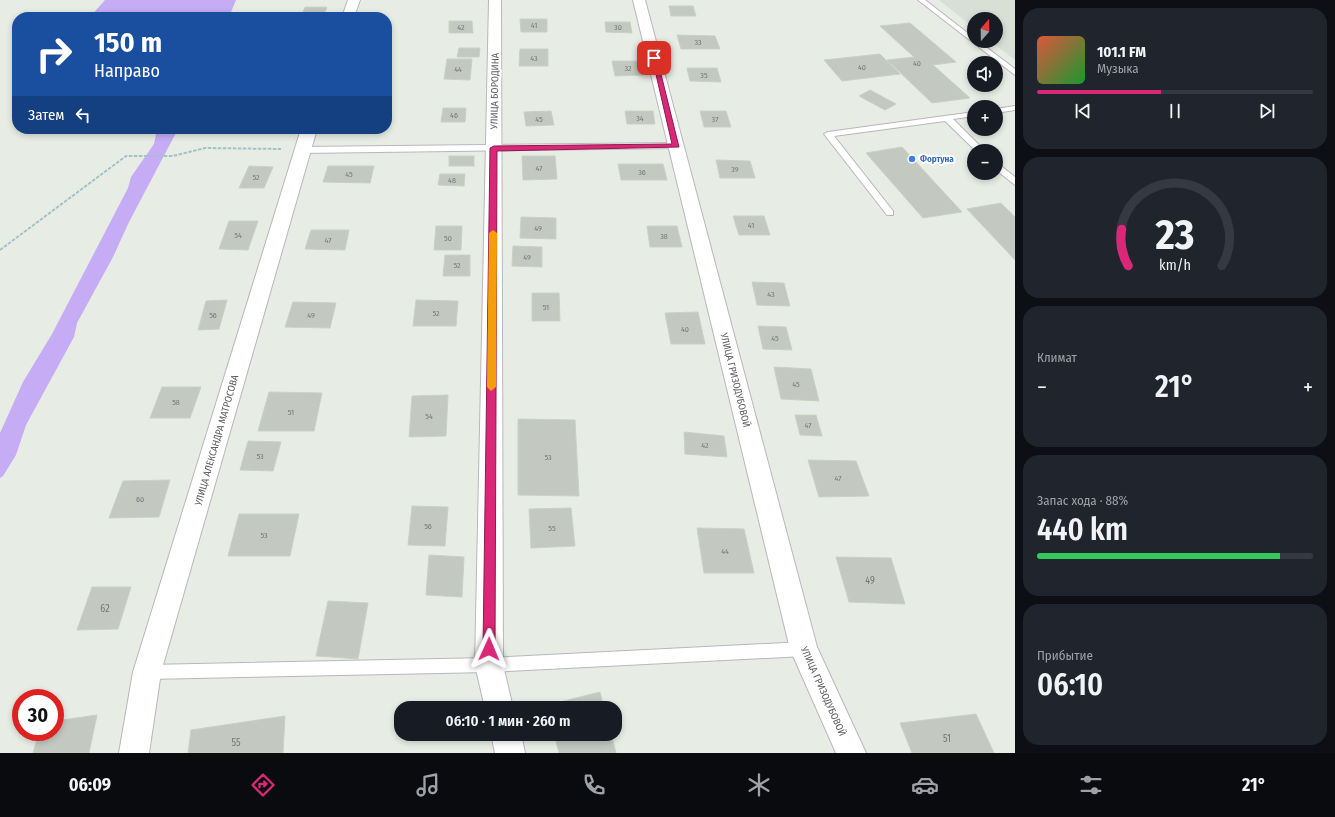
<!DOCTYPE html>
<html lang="ru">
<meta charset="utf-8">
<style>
body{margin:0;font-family:"Fira Sans Condensed",sans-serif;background:#20242c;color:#f1f3f6;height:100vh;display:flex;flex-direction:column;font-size:15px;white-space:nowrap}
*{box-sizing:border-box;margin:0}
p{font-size:13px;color:#9ea1a6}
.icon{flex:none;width:22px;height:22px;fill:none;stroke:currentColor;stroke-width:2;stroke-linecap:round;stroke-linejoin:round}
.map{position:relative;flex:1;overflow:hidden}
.sheet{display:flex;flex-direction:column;gap:8px;padding:8px;background:#0d0f14;width:320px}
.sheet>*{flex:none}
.hud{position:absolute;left:12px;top:12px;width:380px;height:122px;border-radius:16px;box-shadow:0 2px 6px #0003;background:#1a4fa0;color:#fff;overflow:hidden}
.needle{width:26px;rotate:20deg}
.fabs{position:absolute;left:967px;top:12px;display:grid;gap:8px}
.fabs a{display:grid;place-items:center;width:36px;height:36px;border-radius:50%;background:#171b24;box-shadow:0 2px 6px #0003;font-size:20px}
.speed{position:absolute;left:12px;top:689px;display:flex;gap:8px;font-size:20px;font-weight:700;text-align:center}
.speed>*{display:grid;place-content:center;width:52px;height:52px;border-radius:50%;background:#171b24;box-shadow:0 2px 6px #0003;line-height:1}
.speed .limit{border:6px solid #d22;background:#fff;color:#111}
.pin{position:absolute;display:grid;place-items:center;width:34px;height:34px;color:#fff;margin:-17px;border-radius:8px;box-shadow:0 2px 6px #0006}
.me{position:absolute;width:44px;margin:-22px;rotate:1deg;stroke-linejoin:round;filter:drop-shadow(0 0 3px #0008)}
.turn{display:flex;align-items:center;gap:14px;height:84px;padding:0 16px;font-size:18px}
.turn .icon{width:52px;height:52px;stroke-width:2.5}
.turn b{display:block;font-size:28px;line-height:34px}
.then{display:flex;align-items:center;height:38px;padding:0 16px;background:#0003;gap:8px;font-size:15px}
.big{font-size:30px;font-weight:600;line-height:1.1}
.sheet .tile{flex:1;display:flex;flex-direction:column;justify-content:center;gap:6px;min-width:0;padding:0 14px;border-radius:16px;background:#20242c}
.sheet .dial{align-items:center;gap:0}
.dial svg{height:104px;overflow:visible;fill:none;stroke:#363941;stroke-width:7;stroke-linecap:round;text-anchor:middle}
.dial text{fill:#f1f3f6;stroke:none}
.song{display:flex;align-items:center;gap:12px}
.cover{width:48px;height:48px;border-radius:6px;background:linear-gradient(135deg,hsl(10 70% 55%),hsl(130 70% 35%))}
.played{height:4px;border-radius:2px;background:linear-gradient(90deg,#db2777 45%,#363941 45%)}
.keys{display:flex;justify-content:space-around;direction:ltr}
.heat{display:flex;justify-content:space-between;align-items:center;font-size:22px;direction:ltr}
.charge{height:6px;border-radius:3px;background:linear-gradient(90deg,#34c759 88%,#363941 0)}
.trip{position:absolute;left:394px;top:701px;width:228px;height:40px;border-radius:16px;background:#171b24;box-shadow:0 2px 6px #0003;font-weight:600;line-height:40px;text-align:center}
.tabs{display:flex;height:64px;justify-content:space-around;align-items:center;background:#090b0e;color:#9ea1a6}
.tabs .icon{width:28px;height:28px}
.tabs .current{color:#db2777}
.tabs b{font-size:18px;color:#f1f3f6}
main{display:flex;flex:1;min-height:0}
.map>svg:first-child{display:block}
</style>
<main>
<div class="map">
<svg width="1015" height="753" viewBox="0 0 1015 753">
<rect width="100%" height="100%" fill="#e7ede4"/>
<path fill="#d8dfd5" d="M939 0H1015V60L990 41H996V19H974V28Z"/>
<g fill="#c5acf5">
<path d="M105 0H236L229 17H90Z"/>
<path d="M157 129H178L129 222 113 257 77 323 74 337 26 425 16 455 3 476 0 478V433L23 382 52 334 128 188 131 177 154 144Z"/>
</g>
<g fill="#c3c8c1" stroke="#c9d1c3">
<path d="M669 6H693L696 16H671Z"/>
<path d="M305 7H327L323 17H301Z"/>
<path d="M520 19H547V32H521Z"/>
<path d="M449 21H472L473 33H449Z"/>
<path d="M605 22H630L632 33 606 32Z"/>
<path d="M910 23 956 62 933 65 970 98 932 103 887 60 914 57 880 26Z"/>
<path d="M677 35 715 36 720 49H681Z"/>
<path d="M459 48H480L479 57H457Z"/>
<path d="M520 49H548V66H519Z"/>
<path d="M880 54 900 74 842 81 824 60Z"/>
<path d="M447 59H472L470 80 444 79Z"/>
<path d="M612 61H640L643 75 615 76Z"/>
<path d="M687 68H717L721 82 690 81Z"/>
<path d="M870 90 896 104 885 110 859 96Z"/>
<path d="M443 108H466L465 122H441Z"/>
<path d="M551 111 554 125 526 126 524 112Z"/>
<path d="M625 111H653L655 124H627Z"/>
<path d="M700 111H726L731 127H704Z"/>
<path d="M902 147 962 212 923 218 866 153Z"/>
<rect x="449" y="156" width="25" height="10"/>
<path d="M522 156H555L557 179 523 180Z"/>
<path d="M716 160 750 161 755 178H720Z"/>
<path d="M618 164H663L667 180H621Z"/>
<path d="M249 166 273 167 264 188H239Z"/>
<path d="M328 166H374L370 183 323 182Z"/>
<path d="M440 174H465L464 186 438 185Z"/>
<path d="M1001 203 1015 217V260L967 209Z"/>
<path d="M733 216H764L770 235H739Z"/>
<path d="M521 217 556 218V239L520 238Z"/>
<path d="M229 221H258L248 250 219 249Z"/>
<path d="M436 226H462L461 250H434Z"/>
<path d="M647 226H677L682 247H650Z"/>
<path d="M311 230H349L345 250 305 249Z"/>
<path d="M513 246 542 247V267L512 266Z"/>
<path d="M445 255H470V276H443Z"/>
<path d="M752 282 784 283 790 306 757 305Z"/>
<path d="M532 293H559L560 321H532Z"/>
<path d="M227 300 219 329 198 330 206 301Z"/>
<path d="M416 300 458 301 456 326H413Z"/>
<path d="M293 302 336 303 330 328 285 327Z"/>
<path d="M698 312 705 344H671L665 313Z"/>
<path d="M758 326 786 327 792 350 763 349Z"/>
<path d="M774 367 811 369 819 401 781 399Z"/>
<path d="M162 387H201L190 418H150Z"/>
<path d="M269 392 322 393 314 431H258Z"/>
<path d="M448 395 446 436 409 437 412 396Z"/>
<path d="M795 415H816L822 436 800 435Z"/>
<path d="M518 419 575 420 579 496 518 495Z"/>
<path d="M684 432 724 436 727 457 685 454Z"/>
<path d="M248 441 281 442 273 471 240 470Z"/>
<path d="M808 460 856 461 869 496 819 497Z"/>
<path d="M170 480 159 517 109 518 123 481Z"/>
<path d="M412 506 448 507 445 546 408 545Z"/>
<path d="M571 508 575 546 531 548 529 509Z"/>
<path d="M239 514H299L290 556H228Z"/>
<path d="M697 528 744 529 754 573H704Z"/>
<path d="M429 555 464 557 462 597 426 595Z"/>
<path d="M836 557 891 558 905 604 849 602Z"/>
<path d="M92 587H131L118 629 77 630Z"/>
<path d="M328 601 368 603 358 659 316 656Z"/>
<path d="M600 692 604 708H548V705Z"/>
<path d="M976 714 994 753H912L900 723Z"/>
<path d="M97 715 89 753H33L39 732H55V721Z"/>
<path d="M285 716 283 753H188L191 730Z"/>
<path d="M554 734H611L616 753H559Z"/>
</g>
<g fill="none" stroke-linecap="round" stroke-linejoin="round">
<defs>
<g id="service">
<path d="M918 0H925L974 38V41H978L1015 69V75Z"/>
<path d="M1015 106V110L996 113V109Z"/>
<path d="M974 112V116L953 119 985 151H976L945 121 834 136 893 211V215H887L824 134 828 132Z"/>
<path d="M676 143 679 144V148L301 153 297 150 301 147Z"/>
<path d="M996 162 1015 177V185L996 170Z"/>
<path d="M804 642 809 644 811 649 809 654 804 656 489 672 148 679 143 677 141 672 143 667 148 665 489 658Z"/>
</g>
<g id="minor">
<path d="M348 0H360L354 17H342Z"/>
<path d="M489 0H501L503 665 513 708H485L475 665Z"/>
<path d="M633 0H645L817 647 866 753H836L790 649Z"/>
<path d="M301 129H317L161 672 149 753H119L133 672Z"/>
<path d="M491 734H521L525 753H495Z"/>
</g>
</defs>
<use href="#service" stroke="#b9b6bd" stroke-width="2"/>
<use href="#minor" stroke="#b9b6bd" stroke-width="2"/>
<path stroke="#a2c2c9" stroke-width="2" stroke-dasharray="3.5 1.5" stroke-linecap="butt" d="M0 250 126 156H173L205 148 281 149"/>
<use href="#service" fill="#fff" fill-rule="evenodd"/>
<use href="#minor" fill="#fff" fill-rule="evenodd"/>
</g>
<path fill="#db2777" stroke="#8e194d" d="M652 57 657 58 679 147 497 151 495 649 493 653 489 655 485 653 483 649 490 148 494 146 672 144Z"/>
<path fill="#f59e0b" d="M493 230 497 233 496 387 491 391 487 387 489 233Z"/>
<circle fill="#3f7fe0" stroke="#fff" stroke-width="1.5" cx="912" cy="159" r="4"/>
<g text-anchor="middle" stroke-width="4" stroke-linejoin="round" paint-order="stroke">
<g font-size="8" fill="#78777a">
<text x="534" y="28">41</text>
<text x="461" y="30">42</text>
<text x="618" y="30">30</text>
<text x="698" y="45">33</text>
<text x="534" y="61">43</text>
<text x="917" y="66">40</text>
<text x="862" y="70">40</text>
<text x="628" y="71">32</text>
<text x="458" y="72">44</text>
<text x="704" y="78">35</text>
<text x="454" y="118">46</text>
<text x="640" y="121">34</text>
<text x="539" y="122">45</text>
<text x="715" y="122">37</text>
<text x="539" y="171">47</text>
<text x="735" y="172">39</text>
<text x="642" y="175">36</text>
<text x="349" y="177">45</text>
<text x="256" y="180">52</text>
<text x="452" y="183">48</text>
<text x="751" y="228">41</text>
<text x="538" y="231">49</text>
<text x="238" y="238">54</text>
<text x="664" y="239">38</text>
<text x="448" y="241">50</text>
<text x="328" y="243">47</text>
<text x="527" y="260">49</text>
<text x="457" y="268">52</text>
<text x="771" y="297">43</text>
<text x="546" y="310">51</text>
<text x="436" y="316">52</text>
<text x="213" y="318">56</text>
<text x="311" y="318">49</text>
<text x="685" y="332">40</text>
<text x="775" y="341">45</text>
<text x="796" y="387">45</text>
<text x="176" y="405">58</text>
<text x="291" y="415">51</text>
<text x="429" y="419">54</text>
<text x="808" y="428">47</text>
<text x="705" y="448">42</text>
<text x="260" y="459">53</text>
<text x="548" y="460">53</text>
<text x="838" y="481">47</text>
<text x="140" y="502">60</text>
<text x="428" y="529">56</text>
<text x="552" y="531">55</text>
<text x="264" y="538">53</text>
<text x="725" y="554">44</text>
</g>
<g font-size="9" font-weight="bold" fill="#366cbe" stroke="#fff" text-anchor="start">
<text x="920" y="162">Фортуна</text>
</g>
<g font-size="10" fill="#5f5c63" stroke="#fff">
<text transform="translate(494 91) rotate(-89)" y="4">УЛИЦА БОРОДИНА</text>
<text transform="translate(736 380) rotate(76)" y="4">УЛИЦА ГРИЗОДУБОВОЙ</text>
<text transform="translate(216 440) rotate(-74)" y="4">УЛИЦА АЛЕКСАНДРА МАТРОСОВА</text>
<text transform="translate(824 691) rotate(66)" y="4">УЛИЦА ГРИЗОДУБОВОЙ</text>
</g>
<g font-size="10" fill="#78777a">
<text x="870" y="584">49</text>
<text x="105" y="612">62</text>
<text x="947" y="742">51</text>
<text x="236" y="746">55</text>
</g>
</g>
</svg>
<div class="fabs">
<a><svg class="needle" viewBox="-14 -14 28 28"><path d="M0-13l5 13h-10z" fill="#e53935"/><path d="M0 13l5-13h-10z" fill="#9ea1a6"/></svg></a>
<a><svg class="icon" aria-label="sound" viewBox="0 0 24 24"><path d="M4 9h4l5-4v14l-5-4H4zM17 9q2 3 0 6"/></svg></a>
<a>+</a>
<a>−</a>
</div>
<div class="speed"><div class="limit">30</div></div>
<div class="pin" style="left:654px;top:58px;background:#d93025"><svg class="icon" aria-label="arrive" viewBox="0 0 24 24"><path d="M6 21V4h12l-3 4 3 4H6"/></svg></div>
<svg class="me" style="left:489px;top:649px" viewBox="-20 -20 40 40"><path d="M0-17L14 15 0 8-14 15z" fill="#db2777" stroke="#fff" stroke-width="4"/></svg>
<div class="trip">06:10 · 1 мин · 260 m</div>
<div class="hud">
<div class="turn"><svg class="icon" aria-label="right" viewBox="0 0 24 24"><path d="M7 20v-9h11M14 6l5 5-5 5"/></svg><div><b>150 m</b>Направо</div></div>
<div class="then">Затем<svg class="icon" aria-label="left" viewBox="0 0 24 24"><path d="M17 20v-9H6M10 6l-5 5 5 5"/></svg></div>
</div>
</div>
<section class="sheet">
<div class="tile">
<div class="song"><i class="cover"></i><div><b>101.1 FM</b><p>Музыка</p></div></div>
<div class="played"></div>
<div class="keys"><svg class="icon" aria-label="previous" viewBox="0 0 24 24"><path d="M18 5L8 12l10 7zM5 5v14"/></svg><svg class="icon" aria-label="pause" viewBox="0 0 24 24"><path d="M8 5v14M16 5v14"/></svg><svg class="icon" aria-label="next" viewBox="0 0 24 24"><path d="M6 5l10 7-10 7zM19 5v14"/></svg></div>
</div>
<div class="tile dial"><svg viewBox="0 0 100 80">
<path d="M14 69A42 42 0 1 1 86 69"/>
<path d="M14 69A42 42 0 0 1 9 41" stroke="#db2777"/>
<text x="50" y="56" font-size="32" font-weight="700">23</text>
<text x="50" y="72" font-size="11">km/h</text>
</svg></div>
<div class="tile"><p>Климат</p>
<div class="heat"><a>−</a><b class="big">21°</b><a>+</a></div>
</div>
<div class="tile"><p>Запас хода · 88%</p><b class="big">440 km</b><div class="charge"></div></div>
<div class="tile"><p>Прибытие</p><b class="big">06:10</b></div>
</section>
</main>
<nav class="tabs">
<b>06:09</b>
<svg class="icon current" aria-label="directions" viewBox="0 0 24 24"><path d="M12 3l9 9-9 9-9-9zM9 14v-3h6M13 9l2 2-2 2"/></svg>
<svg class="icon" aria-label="music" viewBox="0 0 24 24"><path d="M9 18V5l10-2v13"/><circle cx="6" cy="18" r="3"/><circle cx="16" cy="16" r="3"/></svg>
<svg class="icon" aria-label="phone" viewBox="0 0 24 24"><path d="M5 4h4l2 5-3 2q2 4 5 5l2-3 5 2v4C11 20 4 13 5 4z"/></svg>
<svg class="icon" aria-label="climate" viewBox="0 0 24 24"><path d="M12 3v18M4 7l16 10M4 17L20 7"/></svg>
<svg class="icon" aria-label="car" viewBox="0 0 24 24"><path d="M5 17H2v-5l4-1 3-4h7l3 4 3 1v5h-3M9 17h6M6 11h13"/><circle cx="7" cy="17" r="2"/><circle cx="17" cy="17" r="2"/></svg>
<svg class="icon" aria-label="filters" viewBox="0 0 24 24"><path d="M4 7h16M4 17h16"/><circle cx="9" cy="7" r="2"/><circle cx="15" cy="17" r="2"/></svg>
<b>21°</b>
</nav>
